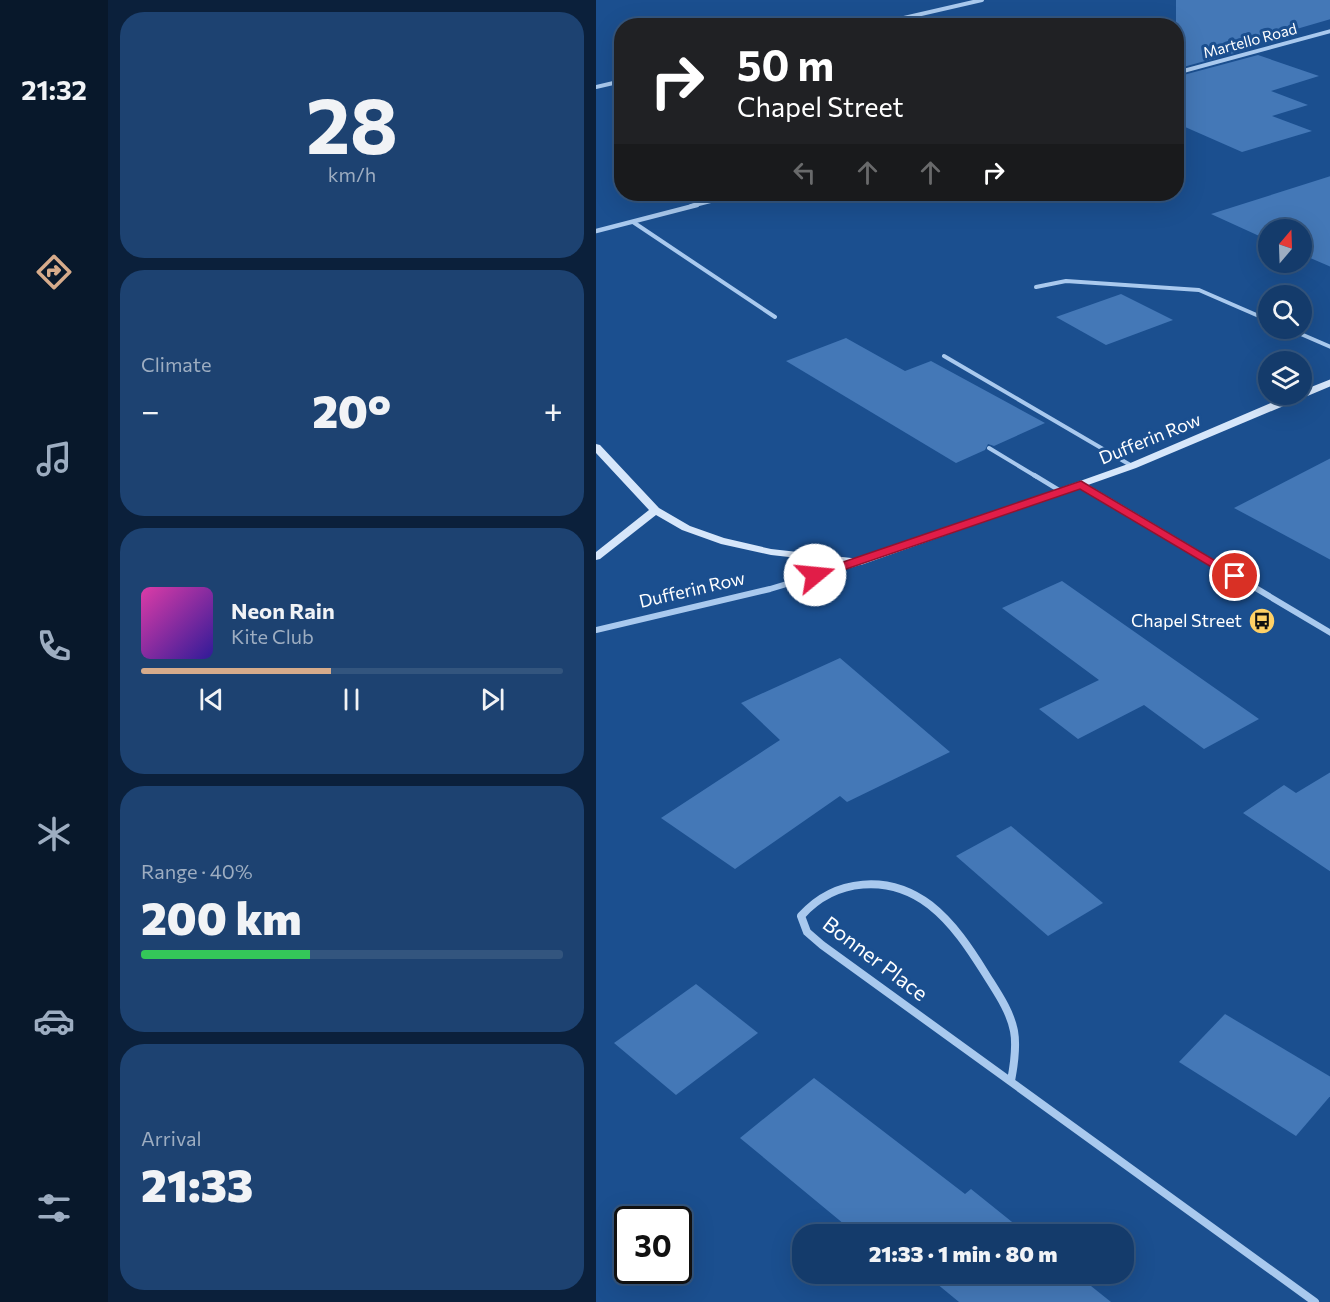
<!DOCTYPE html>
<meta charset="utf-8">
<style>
body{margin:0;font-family:Commissioner,sans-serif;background:#1d4271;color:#f1f3f6;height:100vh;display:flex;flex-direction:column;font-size:22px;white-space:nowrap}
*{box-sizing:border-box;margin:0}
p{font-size:20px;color:#9dadc1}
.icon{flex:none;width:33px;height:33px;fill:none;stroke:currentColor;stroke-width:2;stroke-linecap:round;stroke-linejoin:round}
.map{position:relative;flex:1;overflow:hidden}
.side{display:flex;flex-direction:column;gap:12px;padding:12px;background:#0b203b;width:488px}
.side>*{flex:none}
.banner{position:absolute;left:18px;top:18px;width:570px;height:183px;border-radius:24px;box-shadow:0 6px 24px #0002,0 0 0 2px #33557e;background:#202124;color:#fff;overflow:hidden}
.needle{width:39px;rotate:19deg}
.buttons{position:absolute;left:662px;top:219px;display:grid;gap:12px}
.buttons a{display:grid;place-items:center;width:54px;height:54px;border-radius:50%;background:#143b6b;box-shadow:0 6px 24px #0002,0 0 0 2px #33557e;font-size:30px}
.speed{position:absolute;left:18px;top:1206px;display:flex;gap:12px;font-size:30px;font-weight:700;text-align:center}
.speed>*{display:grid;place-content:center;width:78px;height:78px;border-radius:50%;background:#143b6b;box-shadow:0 6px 24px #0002,0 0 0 2px #33557e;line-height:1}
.speed .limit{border:3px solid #111;border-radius:9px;background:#fff;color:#111}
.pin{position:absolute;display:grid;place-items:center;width:51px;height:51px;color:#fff;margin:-26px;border:3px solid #fff;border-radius:50%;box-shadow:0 2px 6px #0007}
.me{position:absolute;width:66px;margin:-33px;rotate:73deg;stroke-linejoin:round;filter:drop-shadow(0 0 4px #0008)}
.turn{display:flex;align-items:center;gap:21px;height:126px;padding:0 24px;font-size:27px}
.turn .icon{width:78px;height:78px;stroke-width:2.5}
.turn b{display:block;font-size:42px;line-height:51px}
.lanes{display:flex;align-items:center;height:57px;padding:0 24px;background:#0003;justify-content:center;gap:30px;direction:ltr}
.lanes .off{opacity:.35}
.big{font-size:45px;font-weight:800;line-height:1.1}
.side .card{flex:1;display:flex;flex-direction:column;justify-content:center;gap:9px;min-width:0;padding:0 21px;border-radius:24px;background:#1d4271}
.side .dial{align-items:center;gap:0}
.dial b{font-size:78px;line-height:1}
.song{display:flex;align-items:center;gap:18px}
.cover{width:72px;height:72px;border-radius:9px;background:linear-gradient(135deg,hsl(320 70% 55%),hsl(250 70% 35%))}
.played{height:6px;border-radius:3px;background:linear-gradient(90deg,#d6ab8b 45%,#33557e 45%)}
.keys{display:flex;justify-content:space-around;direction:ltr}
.heat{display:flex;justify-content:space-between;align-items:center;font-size:33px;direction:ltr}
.charge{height:9px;border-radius:4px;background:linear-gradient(90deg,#34c759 40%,#33557e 0)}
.trip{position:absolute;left:196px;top:1224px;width:342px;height:60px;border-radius:24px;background:#143b6b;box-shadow:0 6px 24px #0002,0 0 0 2px #33557e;font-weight:800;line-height:60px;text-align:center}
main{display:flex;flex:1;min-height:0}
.dock{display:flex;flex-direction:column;width:108px;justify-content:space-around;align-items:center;background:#08182b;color:#9dadc1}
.dock .icon{width:42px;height:42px}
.dock .active{color:#d6ab8b}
.dock b{font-size:27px;color:#f1f3f6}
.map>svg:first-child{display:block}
</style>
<main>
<nav class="dock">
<b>21:32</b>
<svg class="icon active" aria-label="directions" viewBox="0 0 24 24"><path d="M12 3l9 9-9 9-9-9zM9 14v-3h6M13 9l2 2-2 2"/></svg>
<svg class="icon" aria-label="music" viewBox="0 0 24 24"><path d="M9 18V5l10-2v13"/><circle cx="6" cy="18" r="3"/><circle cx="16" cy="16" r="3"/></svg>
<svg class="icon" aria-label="phone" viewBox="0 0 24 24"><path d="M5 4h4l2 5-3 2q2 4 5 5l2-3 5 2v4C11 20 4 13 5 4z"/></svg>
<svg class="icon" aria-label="climate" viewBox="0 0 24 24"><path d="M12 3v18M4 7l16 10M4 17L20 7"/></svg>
<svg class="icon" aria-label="car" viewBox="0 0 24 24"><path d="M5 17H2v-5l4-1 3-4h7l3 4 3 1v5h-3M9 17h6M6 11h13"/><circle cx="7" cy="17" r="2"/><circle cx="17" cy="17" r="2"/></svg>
<svg class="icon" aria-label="filters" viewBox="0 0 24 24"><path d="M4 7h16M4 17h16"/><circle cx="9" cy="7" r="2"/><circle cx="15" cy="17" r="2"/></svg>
</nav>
<section class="side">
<div class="card dial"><b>28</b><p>km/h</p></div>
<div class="card"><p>Climate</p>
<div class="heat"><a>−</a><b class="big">20°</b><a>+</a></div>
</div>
<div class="card">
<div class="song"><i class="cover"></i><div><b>Neon Rain</b><p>Kite Club</p></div></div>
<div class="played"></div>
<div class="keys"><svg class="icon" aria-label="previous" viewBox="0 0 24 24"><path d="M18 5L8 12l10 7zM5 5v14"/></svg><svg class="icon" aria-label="pause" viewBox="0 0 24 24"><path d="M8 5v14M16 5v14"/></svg><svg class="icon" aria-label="next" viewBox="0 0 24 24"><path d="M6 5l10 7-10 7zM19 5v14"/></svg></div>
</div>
<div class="card"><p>Range · 40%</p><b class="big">200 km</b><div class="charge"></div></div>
<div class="card"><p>Arrival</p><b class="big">21:33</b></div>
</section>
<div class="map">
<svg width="735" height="1302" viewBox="0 0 735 1302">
<rect width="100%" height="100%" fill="#1b4f8f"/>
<g fill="#4478b7">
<path d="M580 0H735V19L639 47 649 50 580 69Z"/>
<path d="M662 55 723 76 675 91 712 105 676 116 716 131 646 152 580 123V77Z"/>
<path d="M735 176V267L705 254V230H672V240L615 214Z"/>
<path d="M525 294 577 320 510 345 460 317Z"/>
<path d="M250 338 309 371 335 361 449 423 398 446 392 444 389 450 360 463 190 361Z"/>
<path d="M735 458V560L638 508Z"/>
<path d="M466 581 663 719 608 749 548 705 482 739 443 709 503 680 406 608Z"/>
<path d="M244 658 354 752 251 802 244 796 139 869 65 818 184 740 145 703Z"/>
<path d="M735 772V872L647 813 688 785 700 793Z"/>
<path d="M415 826 507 903 452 936 360 856Z"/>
<path d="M100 984 162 1033 80 1095 18 1043Z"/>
<path d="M629 1014 735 1077V1095L700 1136 583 1062Z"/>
<path d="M218 1078 369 1194 375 1189 431 1234H260L144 1138Z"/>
<path d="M329 1274H480L515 1302H363Z"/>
</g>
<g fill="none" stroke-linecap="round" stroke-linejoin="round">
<g stroke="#a9c9ee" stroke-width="4">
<path d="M37 222 179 317"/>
<path d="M440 287 470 281 603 290 672 320"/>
<path d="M691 328 735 347"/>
<path d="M348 356 536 466"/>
<path d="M393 448 441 477"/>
</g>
<path stroke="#a9c9ee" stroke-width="4.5" d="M438 475 466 492"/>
<g stroke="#a9c9ee" stroke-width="4">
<path d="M273 26 386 0"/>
<path d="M580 73 735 31"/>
<path d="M0 87 26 81"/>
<path d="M95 206 142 194"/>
</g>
<path stroke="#a9c9ee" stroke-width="4.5" d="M0 231 101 205"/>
<g stroke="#a9c9ee" stroke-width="6">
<path d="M485 484 735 633"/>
<path d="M0 630 174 589 264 562"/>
</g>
<path stroke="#a9c9ee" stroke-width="8" d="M415 1081C418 1065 421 1047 418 1031 414 1010 400 991 389 973 374 949 357 923 334 905 293 874 239 878 205 916L211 932 226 945 719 1302"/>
<path fill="#d6e6fa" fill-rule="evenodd" d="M735 379V386L540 468 265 565 175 555 125 544 86 530 60 515 4 559 0 560V552L53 510 0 453V444L4 445 63 508 94 526 128 538 175 549 264 559 532 464 696 394H705V391Z"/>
</g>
<path fill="#e11d48" stroke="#92132f" stroke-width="1.5" d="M485 481 645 576 643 578H634L484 489 224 578H215L213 575 215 573Z"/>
<defs>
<symbol id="bus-disc" viewBox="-11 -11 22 22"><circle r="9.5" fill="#ffd166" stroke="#1b4f8f"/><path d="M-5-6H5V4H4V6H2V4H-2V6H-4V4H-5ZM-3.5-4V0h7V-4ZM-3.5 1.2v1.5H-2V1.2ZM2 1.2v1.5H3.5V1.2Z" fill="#111"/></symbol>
</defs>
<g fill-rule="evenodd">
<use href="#bus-disc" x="651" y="606" width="30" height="30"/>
</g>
<g text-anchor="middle" stroke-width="6" stroke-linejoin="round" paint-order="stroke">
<g font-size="15" fill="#fff" stroke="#1b4f8f">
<text transform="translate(654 41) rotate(-15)" y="5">Martello Road</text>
</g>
<g font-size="18" fill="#fff" stroke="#1b4f8f">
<text transform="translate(554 439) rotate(-22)" y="6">Dufferin Row</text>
<text transform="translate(96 590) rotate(-13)" y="6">Dufferin Row</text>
</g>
<g font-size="18" fill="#fff" stroke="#1b4f8f" text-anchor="end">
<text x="646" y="627">Chapel Street</text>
</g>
<g font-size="21" fill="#fff" stroke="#1b4f8f">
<text transform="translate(279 959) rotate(37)" y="7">Bonner Place</text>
</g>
</g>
</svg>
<div class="buttons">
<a><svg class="needle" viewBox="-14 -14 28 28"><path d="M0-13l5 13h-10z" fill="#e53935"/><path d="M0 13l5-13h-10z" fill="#9dadc1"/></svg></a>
<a><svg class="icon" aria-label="search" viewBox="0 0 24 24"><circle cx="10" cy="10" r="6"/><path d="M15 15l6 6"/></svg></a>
<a><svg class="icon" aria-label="layers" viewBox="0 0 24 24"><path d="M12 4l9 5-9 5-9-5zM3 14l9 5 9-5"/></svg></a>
</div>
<div class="speed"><div class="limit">30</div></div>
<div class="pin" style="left:639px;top:576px;background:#d93025"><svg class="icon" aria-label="arrive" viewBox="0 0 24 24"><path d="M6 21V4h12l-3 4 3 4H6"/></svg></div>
<svg class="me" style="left:219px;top:575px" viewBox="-20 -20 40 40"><circle r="19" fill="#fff"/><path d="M0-13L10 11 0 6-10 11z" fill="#e11d48"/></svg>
<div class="trip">21:33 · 1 min · 80 m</div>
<div class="banner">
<div class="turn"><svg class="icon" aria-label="right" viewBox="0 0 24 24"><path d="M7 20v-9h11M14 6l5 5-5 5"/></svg><div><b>50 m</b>Chapel Street</div></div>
<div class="lanes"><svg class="icon off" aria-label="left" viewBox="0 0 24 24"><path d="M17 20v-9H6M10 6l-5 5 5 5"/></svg><svg class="icon off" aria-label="ahead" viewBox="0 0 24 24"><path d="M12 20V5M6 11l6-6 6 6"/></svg><svg class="icon off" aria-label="ahead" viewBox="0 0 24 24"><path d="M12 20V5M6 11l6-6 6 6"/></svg><svg class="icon" aria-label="right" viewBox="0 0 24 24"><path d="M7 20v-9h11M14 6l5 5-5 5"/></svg></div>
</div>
</div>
</main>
